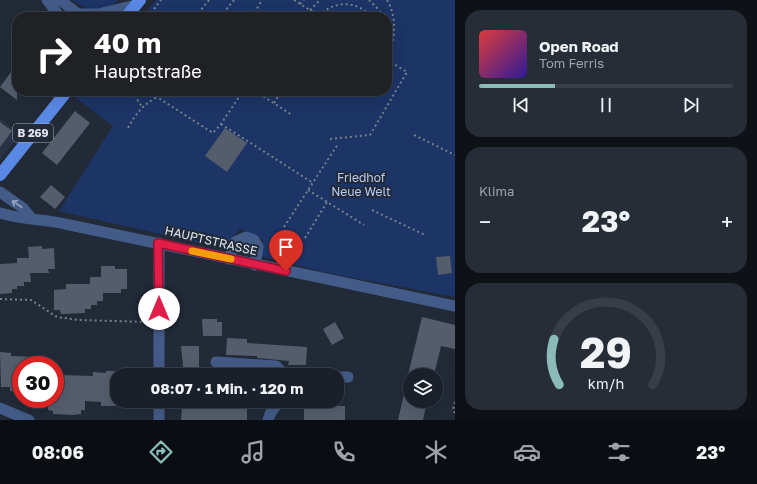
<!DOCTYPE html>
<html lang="de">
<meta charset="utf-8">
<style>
body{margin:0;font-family:"Golos Text",sans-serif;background:#272d36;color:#f1f3f6;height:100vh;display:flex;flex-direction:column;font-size:15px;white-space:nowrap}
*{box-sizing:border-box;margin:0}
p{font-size:13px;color:#9fa3a8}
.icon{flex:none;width:22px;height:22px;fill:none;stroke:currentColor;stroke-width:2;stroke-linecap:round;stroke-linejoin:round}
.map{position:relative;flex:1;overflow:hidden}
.side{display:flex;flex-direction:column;gap:10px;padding:10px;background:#0e1217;width:302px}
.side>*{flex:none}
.banner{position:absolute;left:12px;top:12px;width:380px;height:84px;border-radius:16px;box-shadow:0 4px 16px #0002,0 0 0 1px #383e47;background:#202124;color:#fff;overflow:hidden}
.tools{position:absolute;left:403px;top:368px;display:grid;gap:8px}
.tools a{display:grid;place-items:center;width:40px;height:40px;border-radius:50%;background:#1a202a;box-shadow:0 4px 16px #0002,0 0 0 1px #383e47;font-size:20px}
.speed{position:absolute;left:12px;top:356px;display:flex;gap:8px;font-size:20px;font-weight:700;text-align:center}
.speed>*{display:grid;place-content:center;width:52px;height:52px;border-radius:50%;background:#1a202a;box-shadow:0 4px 16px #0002,0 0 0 1px #383e47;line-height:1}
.speed .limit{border:6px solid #d22;background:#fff;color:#111}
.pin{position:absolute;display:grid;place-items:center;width:34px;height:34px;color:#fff;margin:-41px -17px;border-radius:50% 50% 50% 0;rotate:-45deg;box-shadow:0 0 4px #0007}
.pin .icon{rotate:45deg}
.me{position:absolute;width:44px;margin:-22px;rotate:0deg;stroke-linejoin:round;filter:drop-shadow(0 0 3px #0008)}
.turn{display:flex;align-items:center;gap:14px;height:84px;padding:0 16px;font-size:18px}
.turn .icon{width:52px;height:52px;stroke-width:2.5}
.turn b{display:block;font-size:28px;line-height:34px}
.big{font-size:30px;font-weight:700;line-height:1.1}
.side .widget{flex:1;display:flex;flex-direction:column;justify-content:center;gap:6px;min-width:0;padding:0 14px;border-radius:16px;background:#272d36}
.side .dial{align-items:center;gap:0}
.dial svg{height:104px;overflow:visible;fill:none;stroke:#383e47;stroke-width:7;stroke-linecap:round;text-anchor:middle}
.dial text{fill:#f1f3f6;stroke:none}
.song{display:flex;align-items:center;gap:12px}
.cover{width:48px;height:48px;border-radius:6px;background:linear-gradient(135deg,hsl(0 70% 55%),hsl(250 70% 35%))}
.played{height:4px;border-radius:2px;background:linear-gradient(90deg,#8bbbb9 30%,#383e47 30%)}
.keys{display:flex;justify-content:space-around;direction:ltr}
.heat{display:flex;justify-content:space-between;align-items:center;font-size:22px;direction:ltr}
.trip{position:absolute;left:110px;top:368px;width:234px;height:40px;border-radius:16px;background:#1a202a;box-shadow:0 4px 16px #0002,0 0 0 1px #383e47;font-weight:700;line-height:40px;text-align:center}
.tabs{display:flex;height:64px;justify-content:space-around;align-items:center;background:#0a0d11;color:#9fa3a8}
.tabs .icon{width:28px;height:28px}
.tabs .on{color:#8bbbb9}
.tabs b{font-size:18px;color:#f1f3f6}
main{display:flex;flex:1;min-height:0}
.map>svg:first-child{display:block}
</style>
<main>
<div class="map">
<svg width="455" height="420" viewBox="0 0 455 420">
<rect width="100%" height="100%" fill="#222a38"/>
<path fill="#293347" d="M0 118 20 135 0 159Z"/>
<g fill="#1c3466">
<path d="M72 0H119L112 5 89 10Z"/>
<path d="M156 0H455V297L328 273 260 256 263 240 240 229 225 245H208L59 211 113 126 76 98 82 91H387V17H142Z"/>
</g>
<g fill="#555d6d">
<path d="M17 64V100L0 87Z"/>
<path d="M75 111 90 123 57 165 42 153Z"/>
<path d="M0 122 12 131 0 147Z"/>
<path d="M225 128 247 143 227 172 205 156Z"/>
<path d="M51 185 65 197 55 209 40 197Z"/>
<path d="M42 246V249L54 248 55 269H48L49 273H30L31 282H24V286H17V289H12V293L0 294V264L17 263V258H29L28 247Z"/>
<path d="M450 256 452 273 438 275 436 257Z"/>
<path d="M101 266H115V269H127V289H121V293H103V301H97V305H91V309H85V313L61 314 60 310H54V290L66 289V284H90V277H101Z"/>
<path d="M422 317 455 325V349L441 346 434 375H408Z"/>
<path d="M202 319H217V322H222V336H203Z"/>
<path d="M335 322 344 338 332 345 323 329Z"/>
<path d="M227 338 247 339V343L307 347 306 365H288L289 361 257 358V356L226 355Z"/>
<path d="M181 346H199V375H184Z"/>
<path d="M0 352 11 353V356L38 357V365H21V392L10 391V387H1Z"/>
<path d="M106 371H117V406H101V402L85 401V410H81V414L73 415 53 414V411L48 410V407L27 406V399H55V389L60 390V375L93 376V372L106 373Z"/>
<path d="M407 381 410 382V401H427L423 420H398Z"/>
<path d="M205 405 247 407V420H181L182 408H205Z"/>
<path d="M304 405 345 406V420H304Z"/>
</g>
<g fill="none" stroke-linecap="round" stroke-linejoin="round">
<g stroke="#79808c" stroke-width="2" stroke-dasharray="2 3" stroke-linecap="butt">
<path d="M294 0 321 17"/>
<path d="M369 0 378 9 383 17"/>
<path d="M387 0C397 17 396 39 387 56"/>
<path d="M300 4 304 0"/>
<path d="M310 10 320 0"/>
<path d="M236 14 240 17"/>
<path d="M319 16C334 0 357 0 371 17"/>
<path d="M148 17 161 0"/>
<path d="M195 17 209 0"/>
<path d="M220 17 234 0"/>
<path d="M252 17 262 0"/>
<path d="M333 17 345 13 356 17"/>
<path d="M132 91 142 107"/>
<path d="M161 91 157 97 213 133 221 124 243 91"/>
<path d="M255 91 292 115"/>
<path d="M274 103 281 91"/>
<path d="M221 124 313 183"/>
<path d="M128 128C136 113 143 105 157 97L149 91"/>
<path d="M414 135 455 155"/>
<path d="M330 139 370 135 407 72 387 60"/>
<path d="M308 190 364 225"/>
<path d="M372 210 425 235"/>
<path d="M284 227 338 144"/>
<path d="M305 238 327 202"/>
<path d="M0 299 31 300 57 317 79 320 150 322"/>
<path d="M455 402 453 410 455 413"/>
</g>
<g stroke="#435b88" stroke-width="11">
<path d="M47 0 60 17"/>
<path d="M60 0 82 17"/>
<path d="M79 14H98L136 5"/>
<path d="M0 192 23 208 31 218"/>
<path d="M0 213C21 220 44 219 65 224L455 306"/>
<path d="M159 243V375"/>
<path d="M229 259 235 242 246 237 254 240 258 247 255 265"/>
<path d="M216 362 276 366 285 375"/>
<path d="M337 377H348"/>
<path d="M159 401V420"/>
<path d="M0 408 29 420"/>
<path d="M268 420 270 414 279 401"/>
</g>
<g stroke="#5a88e5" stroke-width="12">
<path d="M126 17 140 0"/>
<path d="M0 175 67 91"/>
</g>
</g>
<defs><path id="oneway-shaft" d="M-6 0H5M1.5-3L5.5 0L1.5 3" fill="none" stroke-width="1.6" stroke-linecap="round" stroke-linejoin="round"/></defs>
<use stroke="#9aa7c1" href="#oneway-shaft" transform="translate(17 204) rotate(-146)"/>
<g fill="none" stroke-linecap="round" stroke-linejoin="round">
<defs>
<path id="route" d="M159 309 158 243 286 271"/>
</defs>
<use href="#route" stroke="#92132f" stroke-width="10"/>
<use href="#route" stroke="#e11d48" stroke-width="7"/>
<path stroke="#f59e0b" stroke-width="7" d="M192 251 231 259"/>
</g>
<g text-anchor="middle" stroke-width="4" stroke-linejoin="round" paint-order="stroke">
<rect fill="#222a38" stroke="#a8aeb9" stroke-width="1" x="13" y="124" width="40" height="18" rx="3"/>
<g font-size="11" font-weight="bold" fill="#e1e6f0">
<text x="33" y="137">B 269</text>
</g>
<g font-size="12" fill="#b9cdf4" stroke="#222a38">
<text x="361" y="182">Friedhof<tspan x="361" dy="14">Neue Welt</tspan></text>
</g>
<g font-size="12" fill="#e1e6f0" stroke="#222a38">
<text transform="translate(211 241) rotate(13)" y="4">HAUPTSTRASSE</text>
</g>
</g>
</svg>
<div class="tools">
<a><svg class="icon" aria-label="layers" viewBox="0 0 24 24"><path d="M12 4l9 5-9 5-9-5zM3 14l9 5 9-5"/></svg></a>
</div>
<div class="speed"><div class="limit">30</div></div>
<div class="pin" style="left:286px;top:271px;background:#d93025"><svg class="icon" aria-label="arrive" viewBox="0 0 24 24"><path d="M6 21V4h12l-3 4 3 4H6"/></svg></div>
<svg class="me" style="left:159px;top:309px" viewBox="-20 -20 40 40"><circle r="19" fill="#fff"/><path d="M0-13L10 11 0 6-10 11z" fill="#e11d48"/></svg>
<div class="trip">08:07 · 1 Min. · 120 m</div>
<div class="banner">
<div class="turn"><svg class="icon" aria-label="right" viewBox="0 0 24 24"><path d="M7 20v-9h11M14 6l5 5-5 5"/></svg><div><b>40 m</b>Hauptstraße</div></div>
</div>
</div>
<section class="side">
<div class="widget">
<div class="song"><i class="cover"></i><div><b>Open Road</b><p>Tom Ferris</p></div></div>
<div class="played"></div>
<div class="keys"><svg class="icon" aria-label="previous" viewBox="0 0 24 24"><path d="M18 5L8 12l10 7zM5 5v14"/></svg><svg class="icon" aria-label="pause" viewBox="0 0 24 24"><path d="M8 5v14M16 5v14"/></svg><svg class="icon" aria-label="next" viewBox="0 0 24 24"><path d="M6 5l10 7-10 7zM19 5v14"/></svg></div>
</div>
<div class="widget"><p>Klima</p>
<div class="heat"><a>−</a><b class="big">23°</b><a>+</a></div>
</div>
<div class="widget dial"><svg viewBox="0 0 100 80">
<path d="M14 69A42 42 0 1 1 86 69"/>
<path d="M14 69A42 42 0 0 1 10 34" stroke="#8bbbb9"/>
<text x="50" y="56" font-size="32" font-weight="700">29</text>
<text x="50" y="72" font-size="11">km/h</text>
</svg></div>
</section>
</main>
<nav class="tabs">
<b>08:06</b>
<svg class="icon on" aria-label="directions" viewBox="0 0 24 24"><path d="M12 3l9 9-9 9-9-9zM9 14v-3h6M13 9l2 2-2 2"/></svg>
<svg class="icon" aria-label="music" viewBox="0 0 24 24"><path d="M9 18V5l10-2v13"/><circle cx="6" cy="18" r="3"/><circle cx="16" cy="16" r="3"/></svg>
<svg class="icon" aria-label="phone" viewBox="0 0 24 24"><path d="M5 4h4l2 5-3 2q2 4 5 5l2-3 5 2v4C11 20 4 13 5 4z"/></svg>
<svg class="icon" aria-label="climate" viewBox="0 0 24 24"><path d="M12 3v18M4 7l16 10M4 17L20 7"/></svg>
<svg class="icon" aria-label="car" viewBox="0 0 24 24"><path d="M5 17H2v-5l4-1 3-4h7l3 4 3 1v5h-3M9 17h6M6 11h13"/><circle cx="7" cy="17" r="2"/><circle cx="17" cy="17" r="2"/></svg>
<svg class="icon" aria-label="filters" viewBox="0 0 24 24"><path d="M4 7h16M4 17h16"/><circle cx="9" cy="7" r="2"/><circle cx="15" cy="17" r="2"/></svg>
<b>23°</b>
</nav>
